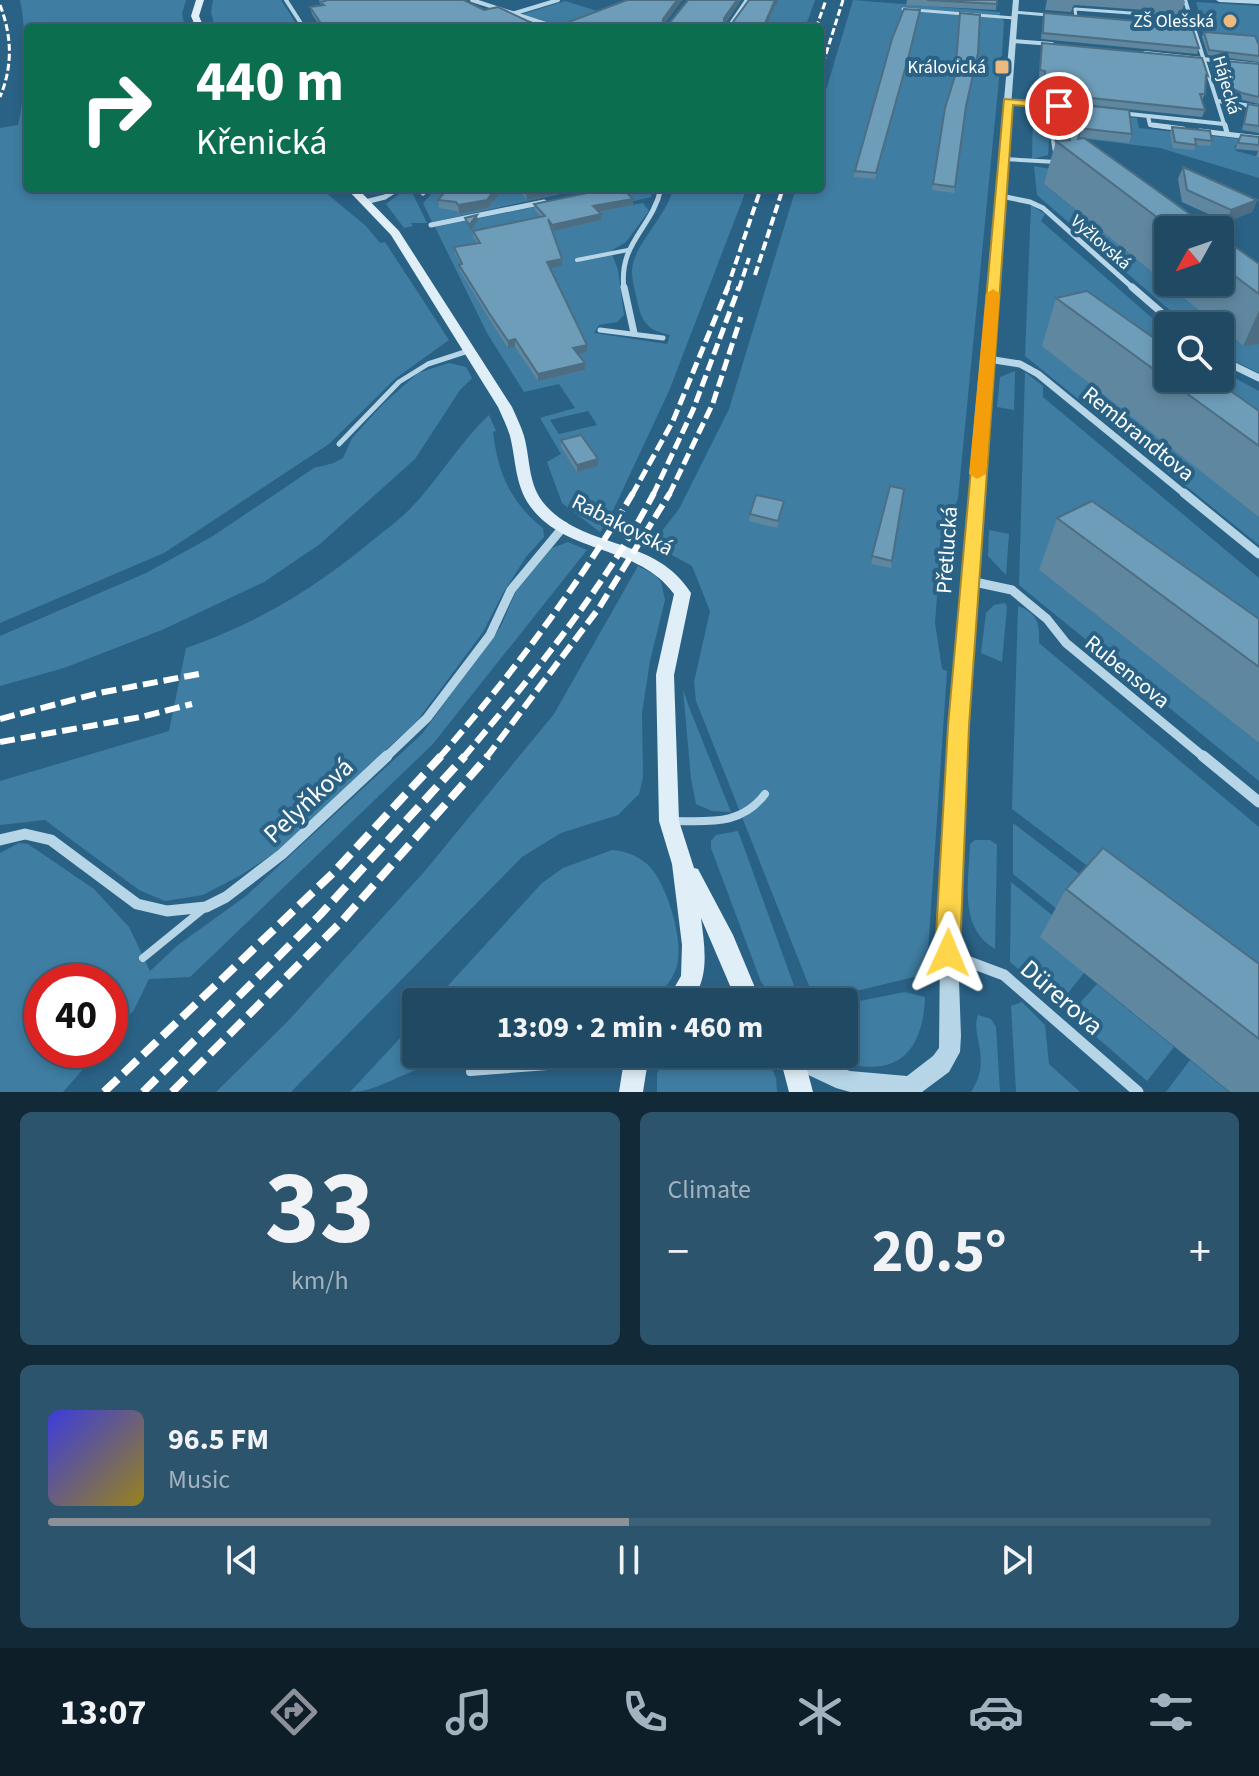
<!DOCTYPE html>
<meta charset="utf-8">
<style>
body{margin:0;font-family:"Source Sans 3",sans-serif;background:#2d546d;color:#f1f3f6;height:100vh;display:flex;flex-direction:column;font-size:30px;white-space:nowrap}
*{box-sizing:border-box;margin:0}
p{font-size:26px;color:#a2b3bf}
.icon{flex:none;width:44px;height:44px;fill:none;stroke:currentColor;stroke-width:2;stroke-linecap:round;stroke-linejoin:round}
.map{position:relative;height:1092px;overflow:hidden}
.drawer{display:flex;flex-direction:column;gap:20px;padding:20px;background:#122937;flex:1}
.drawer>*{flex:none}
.hud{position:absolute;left:24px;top:24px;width:800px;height:168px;border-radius:8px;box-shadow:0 4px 12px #0003,0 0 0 2px #3d6278;background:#0b6e4f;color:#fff;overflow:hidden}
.needle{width:52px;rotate:230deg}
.fabs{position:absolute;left:1154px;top:216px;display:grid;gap:16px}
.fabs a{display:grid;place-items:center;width:80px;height:80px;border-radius:8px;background:#204a64;box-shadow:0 4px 12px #0003,0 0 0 2px #3d6278;font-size:40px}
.speed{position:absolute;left:24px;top:964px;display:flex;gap:16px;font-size:40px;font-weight:700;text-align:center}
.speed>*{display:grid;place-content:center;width:104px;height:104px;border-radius:50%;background:#204a64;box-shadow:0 4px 12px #0003,0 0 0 2px #3d6278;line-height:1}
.speed .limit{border:12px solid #d22;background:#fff;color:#111}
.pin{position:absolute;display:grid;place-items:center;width:68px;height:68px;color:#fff;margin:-34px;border:4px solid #fff;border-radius:50%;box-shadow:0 2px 8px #0007}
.me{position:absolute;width:88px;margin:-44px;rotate:1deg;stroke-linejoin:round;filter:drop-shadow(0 0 6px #0008)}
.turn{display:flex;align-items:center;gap:28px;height:168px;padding:0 40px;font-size:36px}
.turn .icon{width:104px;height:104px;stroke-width:2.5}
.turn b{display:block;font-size:56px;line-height:68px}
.big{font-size:60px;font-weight:700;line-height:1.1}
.drawer .tile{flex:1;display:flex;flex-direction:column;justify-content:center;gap:12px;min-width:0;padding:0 28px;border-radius:12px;background:#2d546d}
.drawer .dial{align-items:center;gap:0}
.dial b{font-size:104px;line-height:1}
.song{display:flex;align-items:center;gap:24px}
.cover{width:96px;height:96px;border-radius:12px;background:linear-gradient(135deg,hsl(240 70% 55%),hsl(50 70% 35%))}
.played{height:8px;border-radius:4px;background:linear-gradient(90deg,#8c9099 50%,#3d6278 50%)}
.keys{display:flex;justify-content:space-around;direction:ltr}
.heat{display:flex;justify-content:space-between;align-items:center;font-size:44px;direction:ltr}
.drawer .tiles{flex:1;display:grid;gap:20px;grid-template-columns:1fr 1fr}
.tile:last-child{grid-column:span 2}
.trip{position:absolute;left:402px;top:988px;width:456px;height:80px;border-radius:8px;background:#204a64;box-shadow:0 4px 12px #0003,0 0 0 2px #3d6278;font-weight:700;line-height:80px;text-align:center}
.menu{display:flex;height:128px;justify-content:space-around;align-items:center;background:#0d1e28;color:#a2b3bf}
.menu .icon{width:56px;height:56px}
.menu .current{color:#8c9099}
.menu b{font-size:36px;color:#f1f3f6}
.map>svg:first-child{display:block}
</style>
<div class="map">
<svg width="1259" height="1092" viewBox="0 0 1259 1092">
<rect width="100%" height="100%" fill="#2a6286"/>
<g fill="#3f7da2" fill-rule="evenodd">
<path d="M20 0H186L182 14 185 28H28V188H320L366 226 380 243 385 242 449 340 396 378 329 444 164 553 0 623V128L18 125C26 93 27 31 20 0Z"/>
<path d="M213 0H281L299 28H215L211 12Z"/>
<path d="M623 0H660L650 22 667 23 663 28H567L520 15 565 1 607 14 628 1Z"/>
<path d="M751 0H755L753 5 773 8 778 1 767 0H815L805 28H733Z"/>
<path d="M853 0 1000 12V18L1004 21 1002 56 997 59 996 67 1000 69 958 498 941 542 935 623 942 669 947 671 926 981 914 977 815 1001 696 701 694 682 710 611 692 566 652 544 679 509 729 409 796 188H820V110Z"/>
<path d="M1196 2 1259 6V62L1212 56Z"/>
<path d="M1033 107 1137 118 1139 128 1259 141 1239 142 1234 147 1236 151 1259 157V178L1160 148 1087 139 1086 159 1077 143 1049 140 1048 155 1032 159Z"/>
<path d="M1034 166 1061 171 1045 185 1218 326H1188L1037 195Z"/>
<path d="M407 188H410L427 223H411L413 226 404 228 386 204Z"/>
<path d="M437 188H516L520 192 572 188 574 191 432 222 423 203Z"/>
<path d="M629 188 649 190 652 197 629 202 631 205 643 203 649 211 626 242 611 251 618 270 624 315 617 322 599 325 594 333 667 344 670 335C650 331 642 324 638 304 636 294 632 282 632 272 632 245 668 216 673 188H747L669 391 609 519 600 532 562 503 547 462 561 454 540 418 575 408 559 384 524 392 487 333 435 227ZM492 323 554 338 509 348ZM588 411 597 425 559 434 550 420Z"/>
<path d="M1031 205 1045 214 1041 221 1168 332V378H1220V370L1259 391V545L1025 356Z"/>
<path d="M1220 327 1243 346 1259 344V373L1220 354Z"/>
<path d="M449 363 466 367 472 378 460 390 415 459 320 544 264 582 162 630 64 668 0 686V636L146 573 213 536 314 468 334 463 343 458 352 438 383 404 418 373Z"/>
<path d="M1015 371 1014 410 997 407 1000 377Z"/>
<path d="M1025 372 1043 386V397L1259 578V694L1039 570 1259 743V781L1019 585Z"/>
<path d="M489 415 496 431 493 432C498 473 510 502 543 528L544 537 526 557 503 593 483 632 417 721 276 852 241 875 203 895 165 901 139 890 45 820 0 825V781L169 731 186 648C257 623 309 592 367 545 381 533 397 522 410 509 439 479 459 443 489 415Z"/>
<path d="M989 530 1009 534 1006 575 988 556Z"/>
<path d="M568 542 587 550 432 745 190 977 149 979 134 1010 110 1038V982H42V1050H100L63 1092H0V853L19 843 28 844 94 889 129 927 150 971 178 945 246 896 422 734 501 626 516 591 552 548Z"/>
<path d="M638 566 655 575 661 582 665 600 650 661 642 713 643 777 639 794 618 815 561 833 522 857 291 1092H216L288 1021 424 872 554 714Z"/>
<path d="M1005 603 1007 607 1002 662 981 653 986 613 994 605Z"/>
<path d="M1018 606C1037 613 1040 623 1039 643L1259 827V996L1012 809Z"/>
<path d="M683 689 689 707 731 812 712 811 696 804 691 779Z"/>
<path d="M1013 823 1132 914 1062 913 1013 874Z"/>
<path d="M738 831 797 994V1002H777L761 982 711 848V841L716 835Z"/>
<path d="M975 840H990L997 845 995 949C958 927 969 881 970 844Z"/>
<path d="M612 850C627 851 641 857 651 868 668 888 685 944 676 969 670 984 661 993 648 1002H433L542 883 563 868Z"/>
<path d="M1011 882 1057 919 1084 973 1059 1004 1010 962Z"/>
<path d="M1097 984 1174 1047 1147 1081 1070 1014Z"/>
<path d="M905 992 925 997C923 1055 894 1080 836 1060L838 1054H844V1004Z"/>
<path d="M1022 1002 1045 1025 1049 1064 1080 1092H1016L1011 1006Z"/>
<path d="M978 1015 991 1019 996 1027 1000 1092H971C993 1059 970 1035 978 1015Z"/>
<path d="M416 1021V1054H583C532 1063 478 1055 427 1067 400 1073 377 1092 350 1092Z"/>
<path d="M665 1054H765L776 1078 777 1092H657V1074Z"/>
<path d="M1190 1060 1229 1092H1166Z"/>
</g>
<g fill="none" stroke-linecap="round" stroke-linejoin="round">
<g stroke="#b6d5e7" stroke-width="3">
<path d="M903 9 1014 18"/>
<path d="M1014 12 1048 15"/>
<path d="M1076 18 1075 9 1144 14 1146 24"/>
</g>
<g stroke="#b6d5e7" stroke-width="4">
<path d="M1053 141 1056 157"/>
<path d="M1004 159 1056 162"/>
<path d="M577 260 628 250"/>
</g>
<g stroke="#b6d5e7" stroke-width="5">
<path d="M600 330 663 338"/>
<path d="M339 444 399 382 428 364 471 350"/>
</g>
<g stroke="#b6d5e7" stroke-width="8">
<path d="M673 821C709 821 741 826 765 794"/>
<path d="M143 958 202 910"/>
<path d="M470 1072 587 1063 613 1054"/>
</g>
<g stroke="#b6d5e7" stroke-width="4">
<path d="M286 0 304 28"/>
<path d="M472 0 558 28"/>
<path d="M1185 0 1225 127"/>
<path d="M512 14 558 0"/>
<path d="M728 28 747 0"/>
<path d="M1013 41 1052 44"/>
<path d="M1145 53 1259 65"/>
<path d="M1008 101 1055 106"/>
<path d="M1217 101 1259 107"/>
<path d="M1120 113 1224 124"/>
<path d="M1148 116 1150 125 1170 127"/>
</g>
<g stroke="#b6d5e7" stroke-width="5">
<path d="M1153 125 1183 129"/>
<path d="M1225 125 1227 133"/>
<path d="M1200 131 1259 138"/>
<path d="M423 193 428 188"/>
<path d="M1001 196 1030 202 1043 208 1134 289"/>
<path d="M365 202 385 197 399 188"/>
<path d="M431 225 544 202"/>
<path d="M624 289C618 242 653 228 661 188"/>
</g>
<g stroke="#b6d5e7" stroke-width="7">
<path d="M624 287 634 333"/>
<path d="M1132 287 1177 326"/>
<path d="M988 359 1020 364 1038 374 1186 495"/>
<path d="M1220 359 1259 378"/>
</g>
<g stroke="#b6d5e7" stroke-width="9">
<path d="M1184 493 1259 554"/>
<path d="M970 581 1012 590 1047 619 1066 643 1205 758"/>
<path d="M385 758 427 718 490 635 511 590 564 526"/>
</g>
<g stroke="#b6d5e7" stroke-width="11">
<path d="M1203 756 1259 802"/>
<path d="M0 840 25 834 51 840 137 904 167 911 206 907 226 897 282 854 387 756"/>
<path d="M948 954 1004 975 1138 1092"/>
</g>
<g fill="#b6d5e7" fill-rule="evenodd">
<path d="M1013 0H1019L980 522 959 850 958 953 961 1036 960 1052 949 1072 922 1092H850L836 1088 802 1072 790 1061 786 1054H813L829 1064 850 1071 907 1076 933 1056 939 1048 941 850 966 522Z"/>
<path d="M1216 0H1259V4L1219 2Z"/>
</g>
<g fill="#dfeef7" fill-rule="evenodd">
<path d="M196 0H204L199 16 204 28H196L191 16Z"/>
<path d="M346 188H357L399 231 512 407C516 416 521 426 524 436 530 457 528 482 542 501 580 550 655 535 691 593L674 675 679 821 694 868 698 869 733 935 761 1002H737L701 918C704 942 709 970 697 992L717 990 725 994 729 1002H666L681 976 682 945 672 864 659 821 656 675 674 594C638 544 565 555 530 506 515 485 516 460 510 436 507 426 502 416 498 407L391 235Z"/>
<path d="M625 1054H649L643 1092H619Z"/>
<path d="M779 1054H803L813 1092H789Z"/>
</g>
<g stroke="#fff" stroke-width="3" stroke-dasharray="7 3" stroke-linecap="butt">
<path d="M0 5C12 36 13 66 0 97"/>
<path d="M816 28 826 0"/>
<path d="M820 73 843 0"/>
</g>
<g stroke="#fff" stroke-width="4" stroke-dasharray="9 4" stroke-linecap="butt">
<path d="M755 275 783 188"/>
<path d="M727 289 761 188"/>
<path d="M739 289 749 258"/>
</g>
<g stroke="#fff" stroke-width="5" stroke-dasharray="12 5" stroke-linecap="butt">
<path d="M632 495 673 421 728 287"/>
<path d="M653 495 693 410 739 287"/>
<path d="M669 495 713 403 741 317"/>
</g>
<g stroke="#fff" stroke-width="6" stroke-dasharray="15 6" stroke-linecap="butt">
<path d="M0 719 99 693 204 673"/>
<path d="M0 742 141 717 192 704"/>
<path d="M439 758C512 675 577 587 633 493"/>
<path d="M463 758C533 675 603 590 654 493"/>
<path d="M486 758 599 608 670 493"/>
</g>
<g stroke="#fff" stroke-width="8" stroke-dasharray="19 8" stroke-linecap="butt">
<path d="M104 1092 334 872 441 756"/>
<path d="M143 1092 320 915 465 756"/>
<path d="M172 1092 343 920 488 756"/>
</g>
</g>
<g fill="#5f87a0">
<path d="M319 0H464L484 10 538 26 553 28 627 0H682L664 24 667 26 688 0H741L725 24 730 26 765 28H321L312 14 310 7 321 5Z"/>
<path d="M907 0H997L996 10 906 5Z"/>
<path d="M1047 0H1184L1185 2 1178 22 1150 19 1144 10 1075 5 1073 6 1071 12 1045 10Z"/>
<path d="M1044 13 1184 29 1199 48 1197 54 1041 39Z"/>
<path d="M959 18 966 106 954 193 932 190 944 114 954 79Z"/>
<path d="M1204 32 1259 45V62L1208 55 1202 37Z"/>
<path d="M1042 43 1208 76 1206 82 1205 94 1202 100 1205 110 1202 117 1043 100 1044 77H1039Z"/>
<path d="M1213 60 1259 64V104L1239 99 1218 88 1211 65Z"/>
<path d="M908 61 875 179 854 177 855 171Z"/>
<path d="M1045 101 1132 134 1129 143 1078 137V139L1212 230H1168V282H1220V236L1259 264V344L1243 346 1220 326H1218L1044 184 1056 141H1059L1058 122 1043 121V110Z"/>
<path d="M1248 104 1259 106V133L1242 130Z"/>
<path d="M1172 127 1212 141 1210 146 1196 145 1194 150 1173 148 1170 133Z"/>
<path d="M1241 135 1259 137V157H1256L1258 151 1235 149Z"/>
<path d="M1183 167 1257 200 1252 212 1226 222 1182 202 1178 179Z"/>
<path d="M448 188H504L488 208 459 214 457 211 439 208 438 200Z"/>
<path d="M516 188H589L527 200Z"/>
<path d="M534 204 633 205 599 212 601 220 553 231 562 259V266L550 268 587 345V352L578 354 585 370 538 381 515 347 508 348 490 320 460 271 459 265 460 264 455 254 454 247 477 243 473 237V231L541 217 535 210Z"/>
<path d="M1056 298 1259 411V517L1042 346Z"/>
<path d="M561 440 598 459V466L577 472 561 447Z"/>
<path d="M890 486 892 561 891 568 871 564Z"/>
<path d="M784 501 777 528 749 521 750 514Z"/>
<path d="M1057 518 1259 619V743L1039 570Z"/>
<path d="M1066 889 1259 964V1092H1230L1040 937Z"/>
</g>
<g fill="#4d6e82">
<path d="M677 0H682L663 26V19Z"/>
<path d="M737 0H741L724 25V18Z"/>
<path d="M775 0H778L765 28H763Z"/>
<path d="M496 188H504L488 208 459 214 458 205Z"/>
<path d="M546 188H589L527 200 526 192Z"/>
<path d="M633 199V205L593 213V206Z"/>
<path d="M1257 200 1252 212 1226 222 1231 210Z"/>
<path d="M601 214V220L553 231 552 225Z"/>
<path d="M477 215 478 221 470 231 469 225Z"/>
<path d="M562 259V266L547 269V262Z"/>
<path d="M1259 311V344L1243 346Z"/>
<path d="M515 339V347L508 348V341Z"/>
<path d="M587 345V352L574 355 573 348Z"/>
<path d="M585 363V370L538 381V374Z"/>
<path d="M598 459V466L577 472V465Z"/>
</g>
<g fill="#6e9dba" stroke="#4d6e82" stroke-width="2">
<path d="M324 0H464L484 10 498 7 538 26 553 28 627 0H677L663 19V24L667 26 688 0H737L724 18V24L730 26 749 0H775L763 28H324L310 7 324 5 320 2 325 1Z"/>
<path d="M927 0H997V4Z"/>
<path d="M904 9 920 10 909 55 876 173 855 171 892 39Z"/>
<path d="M960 13 980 15 978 53 966 106 955 187 933 184 945 108 955 76Z"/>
<path d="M1044 13 1183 25 1184 29 1193 30 1199 48 1043 33Z"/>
<path d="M1204 32 1255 36 1259 45V56L1209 50Z"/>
<path d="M1042 43 1202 58 1208 76 1206 75 1205 94H1200L1205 110 1044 93 1045 71 1040 70Z"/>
<path d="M1213 60 1259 64V97L1242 93 1220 83Z"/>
<path d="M1045 101 1129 110 1132 134 1070 127 1066 140 1061 141V113L1045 112Z"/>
<path d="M1248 104 1259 106V126L1244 124Z"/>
<path d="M1070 127 1081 128 1078 139 1084 138 1212 230H1174L1056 141 1070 140Z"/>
<path d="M1172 127 1210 131 1212 141 1195 139 1196 145 1175 142Z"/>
<path d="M1241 135 1259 137V145L1238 143Z"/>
<path d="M1183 167 1257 200 1231 210 1187 190Z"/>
<path d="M448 188H496L487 200 458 205 456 202 438 200Z"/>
<path d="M523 188H546L526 192Z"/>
<path d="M611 188H622L633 199 593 206 601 214 552 225 548 219 562 259 547 262 587 345 573 348 585 363 538 374 515 339 508 341 489 313 459 265 462 264 454 247 480 243 473 231 545 216 534 204Z"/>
<path d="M477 215 469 225 465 218Z"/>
<path d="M1220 236 1259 264V294L1220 265Z"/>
<path d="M1087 291 1168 348V378H1212L1259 411V446L1056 298Z"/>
<path d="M581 435 598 459 577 465 561 440Z"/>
<path d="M890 486 904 489 892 561 872 556Z"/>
<path d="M756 495 784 501 778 521 750 514Z"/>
<path d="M1092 501 1259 619V667L1057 518Z"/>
<path d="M1103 848 1259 964V1039L1066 889Z"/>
</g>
<path fill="#ffd54a" stroke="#a68a30" stroke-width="2" d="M1004 99 1059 103 1064 106 1059 109 1013 105 969 726 960 953 957 962 948 965 939 962 935 953 948 726Z"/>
<path fill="#f59e0b" d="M993 289 1000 294 986 474 977 479 969 474 986 294Z"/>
<g fill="#edb97e" stroke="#2a6286" stroke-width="3">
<circle cx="1230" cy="21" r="8"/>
<rect x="994" y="59" width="16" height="16" rx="4"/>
</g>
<g text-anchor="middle" stroke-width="8" stroke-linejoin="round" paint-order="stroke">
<g font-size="18" fill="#fff" stroke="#2a6286" text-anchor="end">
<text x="1214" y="27">ZŠ Olešská</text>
<text x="986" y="73">Královická</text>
</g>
<g font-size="18" fill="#fff" stroke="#2a6286">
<text transform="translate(1227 85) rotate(74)" y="6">Hájecká</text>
<text transform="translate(1101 242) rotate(41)" y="6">Vyžlovská</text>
</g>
<g font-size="22" fill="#fff" stroke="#2a6286">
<text transform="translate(1139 433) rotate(39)" y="8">Rembrandtova</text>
<text transform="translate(623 524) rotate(27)" y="8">Rabakovská</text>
<text transform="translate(946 550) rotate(-86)" y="8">Přetlucká</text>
<text transform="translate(1128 671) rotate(39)" y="8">Rubensova</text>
</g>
<g font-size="26" fill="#fff" stroke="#2a6286">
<text transform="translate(308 800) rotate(-43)" y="9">Pelyňková</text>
<text transform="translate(1062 997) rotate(41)" y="9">Dürerova</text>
</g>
</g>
</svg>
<div class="fabs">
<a><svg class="needle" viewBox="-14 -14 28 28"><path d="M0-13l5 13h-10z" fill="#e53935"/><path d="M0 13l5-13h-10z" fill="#a2b3bf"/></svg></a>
<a><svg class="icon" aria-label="search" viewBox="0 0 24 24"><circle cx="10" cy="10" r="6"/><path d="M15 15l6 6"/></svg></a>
</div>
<div class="speed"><div class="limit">40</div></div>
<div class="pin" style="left:1059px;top:106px;background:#d93025"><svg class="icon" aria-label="arrive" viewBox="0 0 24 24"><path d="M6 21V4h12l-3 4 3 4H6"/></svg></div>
<svg class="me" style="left:948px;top:953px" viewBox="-20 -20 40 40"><path d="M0-17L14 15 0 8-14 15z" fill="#ffd54a" stroke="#fff" stroke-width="4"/></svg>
<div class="trip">13:09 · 2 min · 460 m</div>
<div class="hud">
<div class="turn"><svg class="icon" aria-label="right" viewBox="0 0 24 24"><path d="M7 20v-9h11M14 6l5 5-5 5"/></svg><div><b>440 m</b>Křenická</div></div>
</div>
</div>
<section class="drawer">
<div class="tiles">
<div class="tile dial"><b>33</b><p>km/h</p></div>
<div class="tile"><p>Climate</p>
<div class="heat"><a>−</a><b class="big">20.5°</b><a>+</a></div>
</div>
<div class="tile">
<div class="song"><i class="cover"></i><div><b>96.5 FM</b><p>Music</p></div></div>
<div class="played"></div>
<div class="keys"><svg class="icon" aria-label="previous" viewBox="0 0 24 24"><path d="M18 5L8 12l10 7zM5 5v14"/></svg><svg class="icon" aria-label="pause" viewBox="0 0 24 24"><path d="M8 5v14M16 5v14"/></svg><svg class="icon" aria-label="next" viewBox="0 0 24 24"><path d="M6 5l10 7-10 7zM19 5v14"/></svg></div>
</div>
</div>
</section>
<nav class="menu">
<b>13:07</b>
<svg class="icon current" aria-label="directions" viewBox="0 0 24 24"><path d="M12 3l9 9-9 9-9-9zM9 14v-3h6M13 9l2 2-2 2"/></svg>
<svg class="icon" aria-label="music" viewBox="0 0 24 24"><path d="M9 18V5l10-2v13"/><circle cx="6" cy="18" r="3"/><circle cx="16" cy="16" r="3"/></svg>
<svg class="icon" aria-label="phone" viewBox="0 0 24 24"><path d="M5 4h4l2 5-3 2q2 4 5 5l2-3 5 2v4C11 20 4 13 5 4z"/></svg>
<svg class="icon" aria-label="climate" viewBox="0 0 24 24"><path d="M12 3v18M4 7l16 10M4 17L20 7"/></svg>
<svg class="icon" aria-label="car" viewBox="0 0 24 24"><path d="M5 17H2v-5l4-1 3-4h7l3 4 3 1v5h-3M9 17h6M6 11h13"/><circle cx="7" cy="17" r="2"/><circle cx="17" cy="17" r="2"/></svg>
<svg class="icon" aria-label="filters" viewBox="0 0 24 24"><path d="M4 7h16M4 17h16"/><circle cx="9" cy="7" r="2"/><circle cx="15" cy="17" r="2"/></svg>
</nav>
